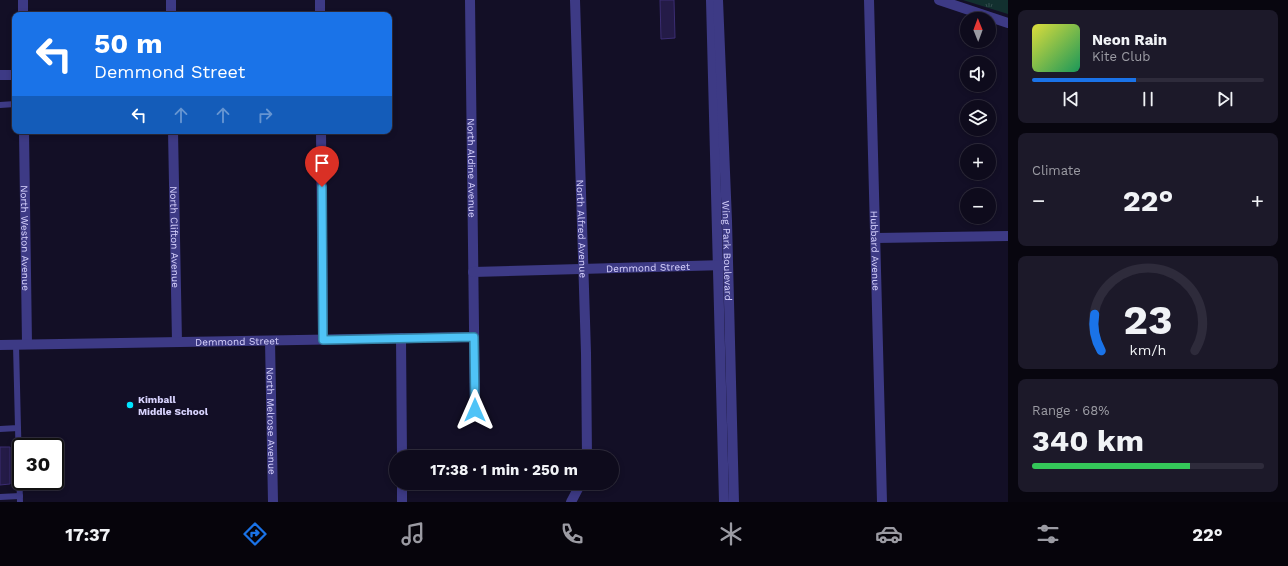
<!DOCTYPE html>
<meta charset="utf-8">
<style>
body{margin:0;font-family:"Work Sans",sans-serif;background:#1c1929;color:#f1f3f6;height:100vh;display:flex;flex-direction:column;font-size:15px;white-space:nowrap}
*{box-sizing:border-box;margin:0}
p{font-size:13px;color:#9b9ba3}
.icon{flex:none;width:22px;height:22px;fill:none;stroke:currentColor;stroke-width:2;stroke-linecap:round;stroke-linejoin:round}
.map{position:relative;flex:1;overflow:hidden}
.drawer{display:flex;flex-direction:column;gap:10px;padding:10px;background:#08060f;width:280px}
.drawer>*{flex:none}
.guide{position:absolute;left:12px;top:12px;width:380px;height:122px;border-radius:8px;box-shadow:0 2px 6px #0003,0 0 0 1px #2e2b3b;background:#1a73e8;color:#fff;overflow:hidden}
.needle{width:26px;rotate:359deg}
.buttons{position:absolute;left:960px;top:12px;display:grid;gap:8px}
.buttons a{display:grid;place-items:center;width:36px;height:36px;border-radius:50%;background:#0e0b1c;box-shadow:0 2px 6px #0003,0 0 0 1px #2e2b3b;font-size:20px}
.speed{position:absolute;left:12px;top:438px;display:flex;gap:8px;font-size:20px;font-weight:700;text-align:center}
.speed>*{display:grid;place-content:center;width:52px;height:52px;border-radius:50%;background:#0e0b1c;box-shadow:0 2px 6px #0003,0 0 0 1px #2e2b3b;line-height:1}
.speed .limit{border:2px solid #111;border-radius:6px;background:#fff;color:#111}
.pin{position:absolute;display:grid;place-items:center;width:34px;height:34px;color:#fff;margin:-41px -17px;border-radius:50% 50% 50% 0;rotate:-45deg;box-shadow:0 0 4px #0007}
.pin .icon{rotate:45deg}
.me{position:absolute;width:44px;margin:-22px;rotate:0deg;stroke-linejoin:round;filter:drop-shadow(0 0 3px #0008)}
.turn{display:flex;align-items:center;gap:14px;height:84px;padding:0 16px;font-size:18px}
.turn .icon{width:52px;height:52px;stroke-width:2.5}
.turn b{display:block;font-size:28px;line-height:34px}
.lanes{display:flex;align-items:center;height:38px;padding:0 16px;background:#0003;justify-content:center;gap:20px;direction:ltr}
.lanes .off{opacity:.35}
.big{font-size:30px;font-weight:700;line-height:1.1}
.drawer .card{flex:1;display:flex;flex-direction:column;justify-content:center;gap:6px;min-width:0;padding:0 14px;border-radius:8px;background:#1c1929}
.drawer .dial{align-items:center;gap:0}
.dial svg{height:104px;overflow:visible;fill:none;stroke:#2e2b3b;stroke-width:7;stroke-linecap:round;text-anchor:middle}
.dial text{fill:#f1f3f6;stroke:none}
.song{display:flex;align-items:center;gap:12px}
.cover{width:48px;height:48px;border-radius:6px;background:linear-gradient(135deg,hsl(60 70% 55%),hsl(150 70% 35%))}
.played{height:4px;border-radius:2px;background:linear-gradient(90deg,#1a73e8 45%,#2e2b3b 45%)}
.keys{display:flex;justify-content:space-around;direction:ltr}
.heat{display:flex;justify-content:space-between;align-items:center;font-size:22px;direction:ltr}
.charge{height:6px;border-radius:3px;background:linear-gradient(90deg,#34c759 68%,#2e2b3b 0)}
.trip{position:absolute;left:389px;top:450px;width:230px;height:40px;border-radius:20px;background:#0e0b1c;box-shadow:0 2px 6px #0003,0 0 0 1px #2e2b3b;font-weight:700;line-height:40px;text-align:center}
.menu{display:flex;height:64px;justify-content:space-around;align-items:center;background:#06040b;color:#9b9ba3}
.menu .icon{width:28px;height:28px}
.menu .active{color:#1a73e8}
.menu b{font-size:18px;color:#f1f3f6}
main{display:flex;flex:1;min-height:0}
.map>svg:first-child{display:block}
</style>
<main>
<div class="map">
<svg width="1008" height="502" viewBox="0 0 1008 502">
<defs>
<pattern id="park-tufts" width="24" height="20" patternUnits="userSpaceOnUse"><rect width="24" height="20" fill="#12302f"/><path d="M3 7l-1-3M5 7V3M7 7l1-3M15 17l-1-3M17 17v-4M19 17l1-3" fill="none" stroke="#344d4e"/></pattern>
</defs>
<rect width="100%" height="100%" fill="#130f26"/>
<path fill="url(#park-tufts)" d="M963 0H1008V14Z"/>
<g fill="#241b47" stroke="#3b2d73">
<path d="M660 0H674L675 38 661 39Z"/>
<path d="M0 447H10V484L0 485Z"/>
</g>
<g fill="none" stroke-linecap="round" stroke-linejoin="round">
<g stroke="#3d3a85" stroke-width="6">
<path d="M0 105 15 104"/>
<path d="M18 428 20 502"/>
<path d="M0 429 18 428 16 345"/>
<path d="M0 497 20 496"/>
</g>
<g stroke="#3d3a85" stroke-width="10">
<path d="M23 0V15"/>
<path d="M171 0V15"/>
<path d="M320 0V15"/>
<path id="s1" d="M470 0 475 409"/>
<path id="s2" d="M575 0 586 353 587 457"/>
<path d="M711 0 724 502"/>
<path id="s3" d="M718 0 727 221 734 502"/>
<path id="s4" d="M869 0 882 502"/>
<path d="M0 75H15"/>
<path id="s5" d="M24 131 27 344"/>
<path id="s6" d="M173 131 177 342"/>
<path d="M321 131 323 340"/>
<path d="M876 238 1008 236"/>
<path id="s7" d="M473 272 725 265"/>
<path d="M401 338 402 457"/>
<path id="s8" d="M270 341 273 502"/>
<path id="s9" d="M0 345 474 337"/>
<path d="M402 483V502"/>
<path d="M571 502 581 483"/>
</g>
<path stroke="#3d3a85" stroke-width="10" d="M939 0 1008 23"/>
</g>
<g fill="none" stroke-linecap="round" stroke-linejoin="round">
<defs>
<path id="route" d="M322 187 323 340 474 337 475 410"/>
</defs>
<use href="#route" stroke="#337fa1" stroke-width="10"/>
<use href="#route" stroke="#4fc3f7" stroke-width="7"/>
</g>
<circle fill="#00e5ff" stroke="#130f26" stroke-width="1.5" cx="130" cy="405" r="4"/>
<g text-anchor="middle" stroke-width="4" stroke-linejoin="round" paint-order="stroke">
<g font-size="10" fill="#d9d4ff" stroke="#130f26">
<text dy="4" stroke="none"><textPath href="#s1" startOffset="168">North Aldine Avenue</textPath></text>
<text dy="4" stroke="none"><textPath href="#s2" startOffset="229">North Alfred Avenue</textPath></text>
<text dy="4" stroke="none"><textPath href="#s6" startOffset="106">North Clifton Avenue</textPath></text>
<text dy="4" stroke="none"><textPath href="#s5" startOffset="107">North Weston Avenue</textPath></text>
<text dy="4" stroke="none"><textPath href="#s3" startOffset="251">Wing Park Boulevard</textPath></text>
<text dy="4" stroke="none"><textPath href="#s4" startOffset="251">Hubbard Avenue</textPath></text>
<text dy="4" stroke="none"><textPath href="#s7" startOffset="175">Demmond Street</textPath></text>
<text dy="4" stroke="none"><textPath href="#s9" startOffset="237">Demmond Street</textPath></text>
<text dy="4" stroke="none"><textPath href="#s8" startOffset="80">North Melrose Avenue</textPath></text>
</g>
<g font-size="10" font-weight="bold" fill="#d9d4ff" stroke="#130f26" text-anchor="start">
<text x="138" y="403">Kimball<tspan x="138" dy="12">Middle School</tspan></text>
</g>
</g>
</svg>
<div class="buttons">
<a><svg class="needle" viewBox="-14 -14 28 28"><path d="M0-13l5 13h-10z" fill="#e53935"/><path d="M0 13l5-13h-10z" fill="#9b9ba3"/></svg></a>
<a><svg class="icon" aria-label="sound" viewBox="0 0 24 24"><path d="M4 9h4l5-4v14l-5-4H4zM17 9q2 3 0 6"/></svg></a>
<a><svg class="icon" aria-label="layers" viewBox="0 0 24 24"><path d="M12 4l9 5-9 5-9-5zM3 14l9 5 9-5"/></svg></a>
<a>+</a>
<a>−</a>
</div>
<div class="speed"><div class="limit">30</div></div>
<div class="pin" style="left:322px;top:187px;background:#d93025"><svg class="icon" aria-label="arrive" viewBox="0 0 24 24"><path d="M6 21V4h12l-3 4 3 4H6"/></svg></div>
<svg class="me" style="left:475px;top:410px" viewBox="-20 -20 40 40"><path d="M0-17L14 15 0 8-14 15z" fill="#4fc3f7" stroke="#fff" stroke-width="4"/></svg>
<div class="trip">17:38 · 1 min · 250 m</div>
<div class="guide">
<div class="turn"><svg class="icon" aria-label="left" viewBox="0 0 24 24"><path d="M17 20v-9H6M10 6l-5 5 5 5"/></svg><div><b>50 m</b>Demmond Street</div></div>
<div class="lanes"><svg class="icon" aria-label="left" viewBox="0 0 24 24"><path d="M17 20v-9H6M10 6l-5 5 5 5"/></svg><svg class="icon off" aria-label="ahead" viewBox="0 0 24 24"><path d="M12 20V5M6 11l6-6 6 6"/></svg><svg class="icon off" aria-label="ahead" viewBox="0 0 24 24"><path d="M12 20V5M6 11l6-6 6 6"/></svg><svg class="icon off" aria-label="right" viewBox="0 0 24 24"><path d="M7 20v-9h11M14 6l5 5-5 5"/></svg></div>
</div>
</div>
<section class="drawer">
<div class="card">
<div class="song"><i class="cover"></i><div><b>Neon Rain</b><p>Kite Club</p></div></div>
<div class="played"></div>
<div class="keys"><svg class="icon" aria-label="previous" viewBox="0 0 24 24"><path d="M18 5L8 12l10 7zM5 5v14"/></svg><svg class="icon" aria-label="pause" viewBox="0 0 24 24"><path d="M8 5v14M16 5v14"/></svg><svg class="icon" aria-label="next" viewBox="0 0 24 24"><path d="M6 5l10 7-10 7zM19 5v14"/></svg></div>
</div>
<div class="card"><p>Climate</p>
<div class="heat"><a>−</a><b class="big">22°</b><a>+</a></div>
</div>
<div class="card dial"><svg viewBox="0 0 100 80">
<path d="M14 69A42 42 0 1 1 86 69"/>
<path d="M14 69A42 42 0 0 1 9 41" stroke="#1a73e8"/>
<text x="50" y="56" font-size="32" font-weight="700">23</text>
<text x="50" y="72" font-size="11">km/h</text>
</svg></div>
<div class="card"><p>Range · 68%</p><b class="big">340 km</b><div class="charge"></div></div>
</section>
</main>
<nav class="menu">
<b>17:37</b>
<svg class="icon active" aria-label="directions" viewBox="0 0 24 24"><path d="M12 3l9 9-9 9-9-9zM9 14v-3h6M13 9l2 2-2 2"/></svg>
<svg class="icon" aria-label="music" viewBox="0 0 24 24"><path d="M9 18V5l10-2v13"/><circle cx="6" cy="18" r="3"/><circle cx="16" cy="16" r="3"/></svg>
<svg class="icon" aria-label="phone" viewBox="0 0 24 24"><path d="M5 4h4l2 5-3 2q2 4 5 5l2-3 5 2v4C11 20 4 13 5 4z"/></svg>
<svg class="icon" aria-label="climate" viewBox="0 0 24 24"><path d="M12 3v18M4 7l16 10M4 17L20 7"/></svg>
<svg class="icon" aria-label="car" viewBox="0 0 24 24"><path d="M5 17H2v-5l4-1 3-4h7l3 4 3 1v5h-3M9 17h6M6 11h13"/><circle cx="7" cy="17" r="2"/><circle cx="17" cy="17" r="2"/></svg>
<svg class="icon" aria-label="filters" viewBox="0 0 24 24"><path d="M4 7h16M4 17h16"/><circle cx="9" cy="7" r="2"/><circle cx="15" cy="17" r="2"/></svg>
<b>22°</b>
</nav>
